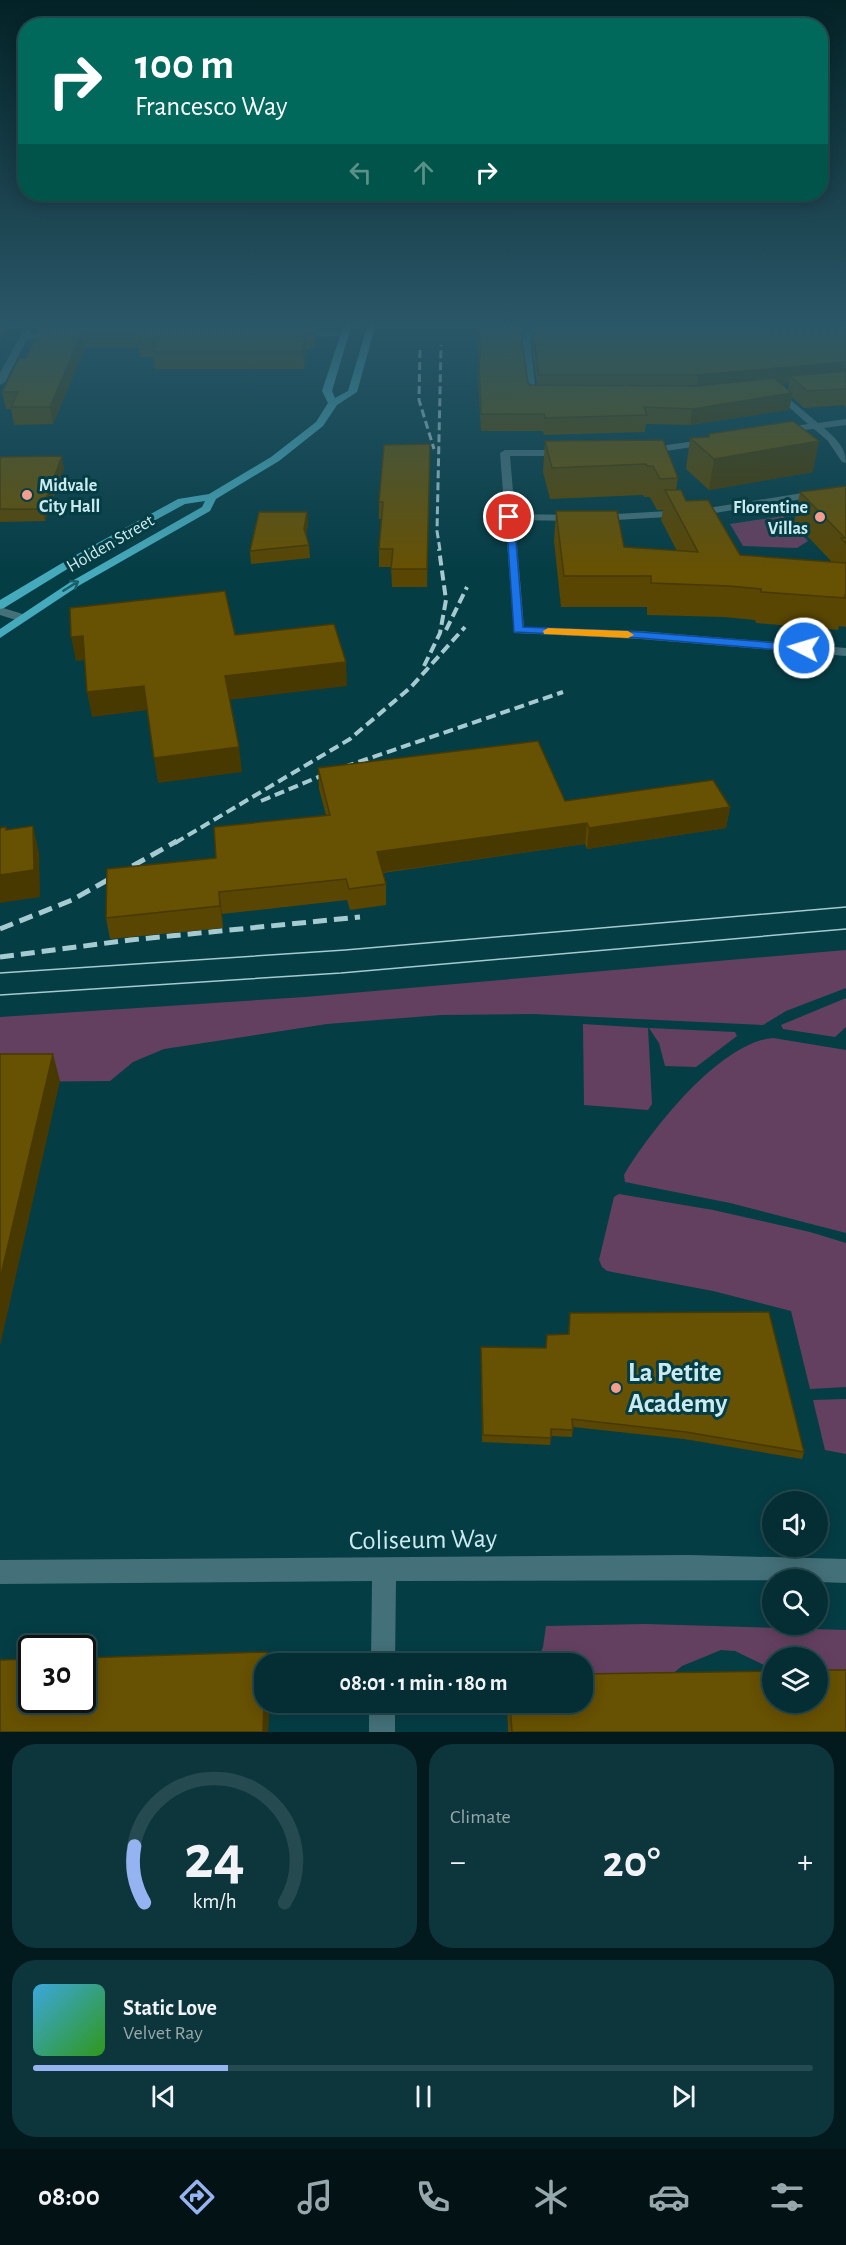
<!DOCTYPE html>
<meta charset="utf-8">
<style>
body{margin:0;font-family:"Alegreya Sans",sans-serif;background:#0d363c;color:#f1f3f6;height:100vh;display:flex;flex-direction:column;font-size:22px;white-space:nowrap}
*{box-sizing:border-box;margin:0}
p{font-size:20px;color:#97a8ac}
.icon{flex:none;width:33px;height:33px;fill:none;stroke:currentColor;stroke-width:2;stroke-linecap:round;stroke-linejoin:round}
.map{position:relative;height:1732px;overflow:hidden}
.details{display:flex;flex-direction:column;gap:12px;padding:12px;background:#02191d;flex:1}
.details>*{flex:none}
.top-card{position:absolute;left:18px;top:18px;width:810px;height:183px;border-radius:24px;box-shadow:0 3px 15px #0003,0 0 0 2px #254a4f;background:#00695c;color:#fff;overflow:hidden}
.buttons{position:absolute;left:762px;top:1491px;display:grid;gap:12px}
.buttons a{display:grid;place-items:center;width:66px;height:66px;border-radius:50%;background:#042e34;box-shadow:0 3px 15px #0003,0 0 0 2px #254a4f;font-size:30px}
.speed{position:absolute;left:18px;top:1635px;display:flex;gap:12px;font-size:30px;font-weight:700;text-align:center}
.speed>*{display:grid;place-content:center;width:78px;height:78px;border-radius:50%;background:#042e34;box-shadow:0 3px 15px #0003,0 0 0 2px #254a4f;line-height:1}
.speed .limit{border:3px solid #111;border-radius:9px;background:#fff;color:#111}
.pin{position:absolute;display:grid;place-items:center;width:51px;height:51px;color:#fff;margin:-26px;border:3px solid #fff;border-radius:50%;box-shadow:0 2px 6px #0007}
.me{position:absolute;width:66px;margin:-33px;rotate:275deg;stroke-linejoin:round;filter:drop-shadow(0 0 4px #0008)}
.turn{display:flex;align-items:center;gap:21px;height:126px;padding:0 18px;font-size:27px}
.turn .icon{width:78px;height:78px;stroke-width:2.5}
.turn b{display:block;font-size:42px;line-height:51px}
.lanes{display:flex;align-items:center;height:57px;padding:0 18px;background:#0003;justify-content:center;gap:30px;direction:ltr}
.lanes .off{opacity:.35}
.big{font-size:45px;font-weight:700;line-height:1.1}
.details .card{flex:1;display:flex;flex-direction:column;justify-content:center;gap:9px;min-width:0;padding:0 21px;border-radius:24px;background:#0d363c}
.details .dial{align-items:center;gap:0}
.dial svg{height:156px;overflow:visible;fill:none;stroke:#254a4f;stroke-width:7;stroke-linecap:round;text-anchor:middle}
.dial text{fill:#f1f3f6;stroke:none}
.song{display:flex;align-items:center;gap:18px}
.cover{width:72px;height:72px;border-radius:9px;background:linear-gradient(135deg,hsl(200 70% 55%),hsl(110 70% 35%))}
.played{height:6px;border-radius:3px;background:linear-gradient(90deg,#95b2f1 25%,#254a4f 25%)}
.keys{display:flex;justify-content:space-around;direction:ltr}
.heat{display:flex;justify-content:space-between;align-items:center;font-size:33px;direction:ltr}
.details .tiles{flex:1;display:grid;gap:12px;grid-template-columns:1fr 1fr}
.card:last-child{grid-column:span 2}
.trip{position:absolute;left:254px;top:1653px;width:339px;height:60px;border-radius:24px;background:#042e34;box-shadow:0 3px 15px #0003,0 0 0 2px #254a4f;font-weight:700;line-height:60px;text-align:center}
.dock{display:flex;height:96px;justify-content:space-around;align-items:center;background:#021215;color:#97a8ac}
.dock .icon{width:42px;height:42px}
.dock .current{color:#95b2f1}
.dock b{font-size:27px;color:#f1f3f6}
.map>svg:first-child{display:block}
</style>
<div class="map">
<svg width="846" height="1732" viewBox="0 0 846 1732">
<rect width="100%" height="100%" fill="#053d45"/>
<g fill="#644060">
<path d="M783 516 808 541 797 548 743 546 730 524Z"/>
<path d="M846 950V988L786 1011 763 1025 534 1014 441 1015 327 1024 164 1049 133 1062 110 1081 0 1082V1017L305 997Z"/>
<path d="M846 998V1027L835 1037 783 1029 781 1025Z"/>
<path d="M583 1024 648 1028 652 1104 648 1110 584 1105Z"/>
<path d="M649 1028 735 1032 737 1036 696 1067 665 1066 659 1043Z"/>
<path d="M773 1038 846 1050V1233L730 1203 625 1182 624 1175C650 1131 720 1042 773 1038Z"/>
<path d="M619 1194 713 1210 810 1232 846 1243V1387L810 1389 791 1311 713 1291 607 1271 602 1267 599 1260 614 1197Z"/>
<path d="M846 1399V1454L825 1450 813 1400Z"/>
<path d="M646 1624 846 1630V1682L818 1683V1658H772V1669L735 1651 721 1650 682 1666 659 1685 582 1686V1664H536L543 1647 546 1626Z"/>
</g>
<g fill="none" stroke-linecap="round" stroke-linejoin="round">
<g fill="#447079" fill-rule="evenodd">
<path d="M25 327H33L30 333H57L61 336 57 339H27L5 382 0 385V373Z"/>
<path d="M554 330V334L533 335 530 339 536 394 546 397 541 400 529 399 522 339 527 331Z"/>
<path d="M345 331 348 332V336L297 337 293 334 297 331Z"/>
<path d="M776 388 818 423 846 419V425L824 428C835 438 846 447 846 463L842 462 828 441 814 429 780 432V428L808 424 773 393V389Z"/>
<path d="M709 439 714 442 712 444 646 454 641 451 646 448Z"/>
<path d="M505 450H562L567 453 562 456H510L515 514 575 515 580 518 575 521 515 520 524 627 640 631 846 648V656L640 639 514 633 500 453Z"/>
<path d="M846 486V492L702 515 599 521 594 518 599 515 702 509Z"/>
<path d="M0 607 26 615 28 618 22 622 0 615Z"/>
<path d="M689 1555 846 1559V1583L818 1582V1580L396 1581 395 1664H371L372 1581 0 1584V1560Z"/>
<rect x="369" y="1702" width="26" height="30"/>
</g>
<path fill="#45aabb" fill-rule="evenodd" d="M343 327H351L332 391 335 398 348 391 367 327H375L357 392 337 405 323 426 279 461 216 499 210 511 80 585 0 638V629L72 581 202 507 205 501 185 504 82 560 4 608 0 609V600L74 556 178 499 209 494 271 457 316 422 328 403 322 391Z"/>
<g stroke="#a6cad1" stroke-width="1.5">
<path d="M0 973 345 950 846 907"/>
<path d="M0 995 341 973 846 929"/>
</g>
<g stroke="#a6cad1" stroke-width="3" stroke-dasharray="8 4" stroke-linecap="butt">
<path d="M420 350 419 400 434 449"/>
<path d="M440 550 437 531 441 345"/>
</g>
<g stroke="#a6cad1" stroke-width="4" stroke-dasharray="10 5" stroke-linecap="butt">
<path d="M446 630 467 587"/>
<path d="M424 666 440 633 446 600 439 549"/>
<path d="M261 801 335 770 563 692"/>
<path d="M175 843 350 739 411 687 465 627"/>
</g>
<g stroke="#a6cad1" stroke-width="5" stroke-dasharray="14 7" stroke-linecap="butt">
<path d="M0 929 72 900 177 841"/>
<path d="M0 957 130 940 360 917"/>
</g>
</g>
<g fill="#594602" fill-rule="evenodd">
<path d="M40 327H318V329H316V339L315 349H306L304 369H155L153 357H140L139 348H85L53 424 14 425 11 409H6L2 392 26 358Z"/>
<path d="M476 327H846V408L844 405 804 408 792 397 789 410 690 425 646 424 645 432 544 435 543 431H481L478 380 479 359ZM527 329H532L531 342 537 385H530L528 383 521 338ZM789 383 788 390 781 384Z"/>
<path d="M709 434 813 472 709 490 686 469 690 438 709 437Z"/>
<path d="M663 440 678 478 676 490 686 501 740 555 832 562 794 522 800 492 846 486V627L839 626 838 630 756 623 755 620 724 617 647 615V607H561L554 541 556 511 624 547 677 551 661 520 663 510H657L650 497H644L643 495 550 499 543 472 545 441Z"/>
<path d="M430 444 427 587H392L391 567H379V549L381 519H379V502Z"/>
<path d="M0 457 64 468 45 521 0 522Z"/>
<path d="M307 512 308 524 306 535 309 545 310 558 251 564 250 551Z"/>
<path d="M318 768 565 801 730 807 726 828 587 849 585 844 383 873 386 884V905L350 910 347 900 222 914 223 928 110 939 106 918 216 858 326 815 319 789Z"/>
<path d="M570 1313 804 1452 802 1459 684 1439 573 1427 572 1437 551 1436 550 1445 482 1442 481 1347 546 1348 568 1334Z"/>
<path d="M507 1702H582L846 1732H508Z"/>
</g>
<g fill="#483901">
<path d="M0 327H7L0 341Z"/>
<path d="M315 327 316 339 315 349 314 332Z"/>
<path d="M519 327H527L519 341Z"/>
<path d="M82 332 85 348 53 424 50 407Z"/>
<path d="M305 333 306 349 304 369 303 352Z"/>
<path d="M846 362V377L790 376 789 383 696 392 698 375Z"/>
<path d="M792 393 789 410 690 425 692 409Z"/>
<path d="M819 441 813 472 709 490 714 459Z"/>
<path d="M62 456 64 468 45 521 42 509Z"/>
<path d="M307 512 308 524 305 542 304 529Z"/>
<path d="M83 636 87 660 76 661 71 637Z"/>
<path d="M346 662 347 686 228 700 225 676Z"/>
<path d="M144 686 148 710 92 717 87 692Z"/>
<path d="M239 747 242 772 158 783 154 758Z"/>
<path d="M730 807 726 828 587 849 589 828Z"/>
<path d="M587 823 585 844 378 873 377 852Z"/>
<path d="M33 826 39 853 40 897 0 903V875Z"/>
<path d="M219 892 222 914 223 928 220 906Z"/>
<path d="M53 1054 60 1081 0 1346V1279Z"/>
<path d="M264 1702H270L268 1732H263Z"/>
</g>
<g fill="#675102" stroke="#483901" stroke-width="1.5">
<path d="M40 327H315L314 332 305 333 303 352H153L156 340H138L141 331 82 332 50 407H11L18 392H2L19 358H26Z"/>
<path d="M478 327H520L528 383 530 385 698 386 774 378 792 393 692 409 644 407 647 415 545 418 544 414H481L479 363 481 351Z"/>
<path d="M532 327H846V362L698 375H539Z"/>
<path d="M846 371V389L807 391 790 376Z"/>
<path d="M793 421 819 441 714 459 690 438 709 437V434Z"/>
<path d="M663 440 678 478 660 479 653 466H647L646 464 552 468 545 441Z"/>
<path d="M430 444 427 569H391L393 549H379L383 502H379L384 445Z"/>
<path d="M62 456 42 509H0V457Z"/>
<path d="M846 486V544L841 538H845L800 492Z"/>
<path d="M665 490H681L686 501 708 500 740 555 846 563V595H845V598L761 592V589L729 586 651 583V576H564L556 511H617L624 547 698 552Z"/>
<path d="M259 512H307L304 529 309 545 250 551Z"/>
<path d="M225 591 235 635 334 624 346 662 225 676 239 747 154 758 144 686 87 692 83 636 71 637 70 608Z"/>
<path d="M538 741 565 801 713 780 730 807 589 828 587 823 377 852 386 884 349 889 346 879 219 892 220 906 106 918 107 869 216 858 214 827 330 815 318 768Z"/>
<path d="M33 826 34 870 0 875V828L6 827V830Z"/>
<path d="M0 1054H53L0 1279Z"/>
<path d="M769 1312 804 1452 686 1432 572 1419 573 1430 551 1429V1438L483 1435 481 1347 546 1348 547 1335 569 1334 570 1313Z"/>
<path d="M267 1652 266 1664H264V1702L263 1732H0V1660L32 1659V1700H82V1658Z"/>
<path d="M818 1670H846V1732H512L510 1702H582V1674L772 1671V1702H818Z"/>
</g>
<defs><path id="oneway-shaft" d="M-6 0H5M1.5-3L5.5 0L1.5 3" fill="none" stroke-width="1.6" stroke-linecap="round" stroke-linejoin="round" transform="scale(1.5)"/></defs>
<use stroke="#185e68" href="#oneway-shaft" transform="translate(71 586) rotate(-32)"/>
<linearGradient id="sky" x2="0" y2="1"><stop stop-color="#032226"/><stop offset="0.57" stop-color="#2a5768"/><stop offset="1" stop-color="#2a5768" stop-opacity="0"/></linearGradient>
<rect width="846" height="570" fill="url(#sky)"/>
<path fill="#1a73e8" stroke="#114b97" stroke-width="1.5" d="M506 515 514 517 523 627 640 632 804 645 809 648 804 652 640 638 514 632Z"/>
<path fill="#f59e0b" d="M548 628 628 631 634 635 628 638 544 634 543 631Z"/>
<g fill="#f59d8d" stroke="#053d45" stroke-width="2">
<circle cx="27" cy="495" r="6"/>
<circle cx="820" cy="517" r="6"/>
<circle cx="616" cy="1388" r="6"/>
</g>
<g text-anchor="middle" stroke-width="6" stroke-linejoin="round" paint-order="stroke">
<g font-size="18" font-weight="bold" fill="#caeaf0" stroke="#053d45" text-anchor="start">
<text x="39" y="491">Midvale<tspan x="39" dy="21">City Hall</tspan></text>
<text x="808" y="513" text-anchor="end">Florentine<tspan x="808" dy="21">Villas</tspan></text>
</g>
<g font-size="18" fill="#caeaf0" stroke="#053d45">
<text transform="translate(110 543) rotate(-30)" y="6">Holden Street</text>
</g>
<g font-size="27" font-weight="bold" fill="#caeaf0" stroke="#053d45" text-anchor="start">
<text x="628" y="1381">La Petite<tspan x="628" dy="31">Academy</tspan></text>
</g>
<g font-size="27" fill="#caeaf0" stroke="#053d45">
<text transform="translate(423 1539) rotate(-1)" y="9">Coliseum Way</text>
</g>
</g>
</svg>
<div class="buttons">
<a><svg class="icon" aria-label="sound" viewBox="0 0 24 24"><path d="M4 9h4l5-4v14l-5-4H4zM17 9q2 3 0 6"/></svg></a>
<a><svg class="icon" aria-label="search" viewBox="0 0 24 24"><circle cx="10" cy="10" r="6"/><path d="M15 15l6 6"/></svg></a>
<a><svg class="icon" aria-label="layers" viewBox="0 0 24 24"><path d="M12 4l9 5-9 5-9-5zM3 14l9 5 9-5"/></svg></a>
</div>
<div class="speed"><div class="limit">30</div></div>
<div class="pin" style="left:509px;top:517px;background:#d93025"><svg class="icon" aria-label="arrive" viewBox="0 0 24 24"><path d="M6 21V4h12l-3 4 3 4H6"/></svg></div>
<svg class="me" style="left:804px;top:648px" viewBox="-20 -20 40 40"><circle r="17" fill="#1a73e8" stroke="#fff" stroke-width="3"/><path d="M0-11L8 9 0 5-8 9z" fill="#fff"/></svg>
<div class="trip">08:01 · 1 min · 180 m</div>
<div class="top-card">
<div class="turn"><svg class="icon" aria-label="right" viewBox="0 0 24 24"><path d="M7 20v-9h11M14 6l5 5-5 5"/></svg><div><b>100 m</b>Francesco Way</div></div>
<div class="lanes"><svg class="icon off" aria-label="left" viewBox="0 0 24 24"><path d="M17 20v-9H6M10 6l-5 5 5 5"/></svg><svg class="icon off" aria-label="ahead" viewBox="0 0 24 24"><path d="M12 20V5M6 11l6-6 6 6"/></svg><svg class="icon" aria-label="right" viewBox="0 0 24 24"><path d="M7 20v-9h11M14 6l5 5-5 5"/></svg></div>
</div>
</div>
<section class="details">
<div class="tiles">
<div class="card dial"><svg viewBox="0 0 100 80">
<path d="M14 69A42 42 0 1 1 86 69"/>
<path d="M14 69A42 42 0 0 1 9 40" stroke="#95b2f1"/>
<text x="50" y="56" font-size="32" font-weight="700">24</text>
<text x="50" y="72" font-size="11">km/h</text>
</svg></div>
<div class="card"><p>Climate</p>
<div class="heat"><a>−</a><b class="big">20°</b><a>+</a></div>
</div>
<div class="card">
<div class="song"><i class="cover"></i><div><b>Static Love</b><p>Velvet Ray</p></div></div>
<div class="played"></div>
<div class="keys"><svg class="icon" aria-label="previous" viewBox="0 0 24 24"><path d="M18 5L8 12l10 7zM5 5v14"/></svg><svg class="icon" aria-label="pause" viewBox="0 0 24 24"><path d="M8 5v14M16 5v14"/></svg><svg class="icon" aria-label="next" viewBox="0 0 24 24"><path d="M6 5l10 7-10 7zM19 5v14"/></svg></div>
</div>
</div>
</section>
<nav class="dock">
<b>08:00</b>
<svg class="icon current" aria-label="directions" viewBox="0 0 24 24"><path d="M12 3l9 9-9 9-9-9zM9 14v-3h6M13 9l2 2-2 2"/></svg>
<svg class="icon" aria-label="music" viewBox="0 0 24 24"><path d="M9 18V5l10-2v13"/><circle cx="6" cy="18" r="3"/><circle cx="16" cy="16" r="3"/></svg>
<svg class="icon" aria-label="phone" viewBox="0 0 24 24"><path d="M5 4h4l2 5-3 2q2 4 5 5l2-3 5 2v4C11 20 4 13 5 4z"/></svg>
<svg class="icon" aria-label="climate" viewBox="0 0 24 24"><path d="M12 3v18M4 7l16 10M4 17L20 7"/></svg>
<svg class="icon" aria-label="car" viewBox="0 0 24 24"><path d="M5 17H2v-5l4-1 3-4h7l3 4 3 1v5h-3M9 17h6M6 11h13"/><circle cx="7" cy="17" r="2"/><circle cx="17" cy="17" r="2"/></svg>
<svg class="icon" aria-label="filters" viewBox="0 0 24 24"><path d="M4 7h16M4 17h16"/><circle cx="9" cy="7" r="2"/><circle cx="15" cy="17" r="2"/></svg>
</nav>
